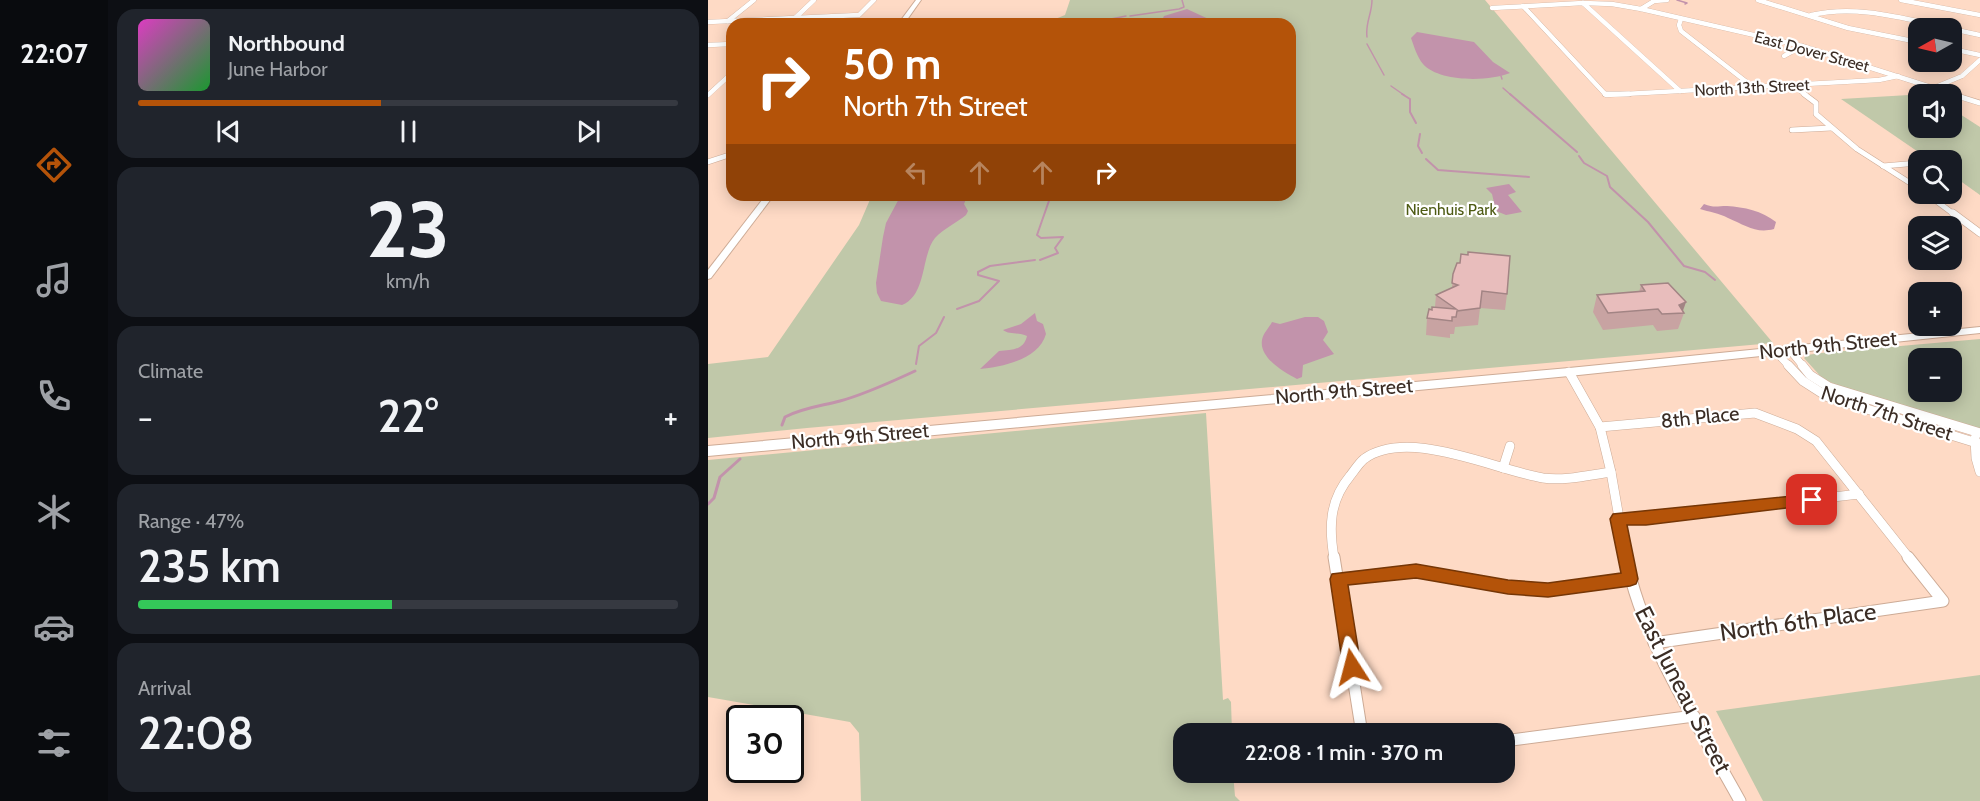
<!DOCTYPE html>
<meta charset="utf-8">
<style>
body{margin:0;font-family:Cabin,sans-serif;background:#20242c;color:#f1f3f6;height:100vh;display:flex;flex-direction:column;font-size:22px;white-space:nowrap}
*{box-sizing:border-box;margin:0}
p{font-size:20px;color:#9ea1a6}
.icon{flex:none;width:33px;height:33px;fill:none;stroke:currentColor;stroke-width:2;stroke-linecap:round;stroke-linejoin:round}
.map{position:relative;flex:1;overflow:hidden}
.details{display:flex;flex-direction:column;gap:9px;padding:9px;background:#0d0f14;width:600px}
.details>*{flex:none}
.hud{position:absolute;left:18px;top:18px;width:570px;height:183px;border-radius:18px;box-shadow:0 3px 15px #0003;background:#b45309;color:#fff;overflow:hidden}
.needle{width:39px;rotate:262deg}
.controls{position:absolute;left:1200px;top:18px;display:grid;gap:12px}
.controls a{display:grid;place-items:center;width:54px;height:54px;border-radius:12px;background:#171b24;box-shadow:0 3px 15px #0003;font-size:30px}
.speed{position:absolute;left:18px;top:705px;display:flex;gap:12px;font-size:30px;font-weight:700;text-align:center}
.speed>*{display:grid;place-content:center;width:78px;height:78px;border-radius:50%;background:#171b24;box-shadow:0 3px 15px #0003;line-height:1}
.speed .limit{border:3px solid #111;border-radius:9px;background:#fff;color:#111}
.pin{position:absolute;display:grid;place-items:center;width:51px;height:51px;color:#fff;margin:-26px;border-radius:12px;box-shadow:0 3px 9px #0006}
.me{position:absolute;width:66px;margin:-33px;rotate:351deg;stroke-linejoin:round;filter:drop-shadow(0 0 4px #0008)}
.turn{display:flex;align-items:center;gap:21px;height:126px;padding:0 18px;font-size:27px}
.turn .icon{width:78px;height:78px;stroke-width:2.5}
.turn b{display:block;font-size:42px;line-height:51px}
.lanes{display:flex;align-items:center;height:57px;padding:0 18px;background:#0003;justify-content:center;gap:30px;direction:ltr}
.lanes .off{opacity:.35}
.big{font-size:45px;font-weight:600;line-height:1.1}
.details .card{flex:1;display:flex;flex-direction:column;justify-content:center;gap:9px;min-width:0;padding:0 21px;border-radius:18px;background:#20242c}
.details .dial{align-items:center;gap:0}
.dial b{font-size:78px;line-height:1}
.song{display:flex;align-items:center;gap:18px}
.cover{width:72px;height:72px;border-radius:9px;background:linear-gradient(135deg,hsl(310 70% 55%),hsl(130 70% 35%))}
.played{height:6px;border-radius:3px;background:linear-gradient(90deg,#b45309 45%,#363941 45%)}
.keys{display:flex;justify-content:space-around;direction:ltr}
.heat{display:flex;justify-content:space-between;align-items:center;font-size:33px;direction:ltr}
.charge{height:9px;border-radius:4px;background:linear-gradient(90deg,#34c759 47%,#363941 0)}
.trip{position:absolute;left:465px;top:723px;width:342px;height:60px;border-radius:18px;background:#171b24;box-shadow:0 3px 15px #0003;font-weight:600;line-height:60px;text-align:center}
main{display:flex;flex:1;min-height:0}
.menu{display:flex;flex-direction:column;width:108px;justify-content:space-around;align-items:center;background:#090b0e;color:#9ea1a6}
.menu .icon{width:42px;height:42px}
.menu .current{color:#b45309}
.menu b{font-size:27px;color:#f1f3f6}
.map>svg:first-child{display:block}
</style>
<main>
<nav class="menu">
<b>22:07</b>
<svg class="icon current" aria-label="directions" viewBox="0 0 24 24"><path d="M12 3l9 9-9 9-9-9zM9 14v-3h6M13 9l2 2-2 2"/></svg>
<svg class="icon" aria-label="music" viewBox="0 0 24 24"><path d="M9 18V5l10-2v13"/><circle cx="6" cy="18" r="3"/><circle cx="16" cy="16" r="3"/></svg>
<svg class="icon" aria-label="phone" viewBox="0 0 24 24"><path d="M5 4h4l2 5-3 2q2 4 5 5l2-3 5 2v4C11 20 4 13 5 4z"/></svg>
<svg class="icon" aria-label="climate" viewBox="0 0 24 24"><path d="M12 3v18M4 7l16 10M4 17L20 7"/></svg>
<svg class="icon" aria-label="car" viewBox="0 0 24 24"><path d="M5 17H2v-5l4-1 3-4h7l3 4 3 1v5h-3M9 17h6M6 11h13"/><circle cx="7" cy="17" r="2"/><circle cx="17" cy="17" r="2"/></svg>
<svg class="icon" aria-label="filters" viewBox="0 0 24 24"><path d="M4 7h16M4 17h16"/><circle cx="9" cy="7" r="2"/><circle cx="15" cy="17" r="2"/></svg>
</nav>
<section class="details">
<div class="card">
<div class="song"><i class="cover"></i><div><b>Northbound</b><p>June Harbor</p></div></div>
<div class="played"></div>
<div class="keys"><svg class="icon" aria-label="previous" viewBox="0 0 24 24"><path d="M18 5L8 12l10 7zM5 5v14"/></svg><svg class="icon" aria-label="pause" viewBox="0 0 24 24"><path d="M8 5v14M16 5v14"/></svg><svg class="icon" aria-label="next" viewBox="0 0 24 24"><path d="M6 5l10 7-10 7zM19 5v14"/></svg></div>
</div>
<div class="card dial"><b>23</b><p>km/h</p></div>
<div class="card"><p>Climate</p>
<div class="heat"><a>−</a><b class="big">22°</b><a>+</a></div>
</div>
<div class="card"><p>Range · 47%</p><b class="big">235 km</b><div class="charge"></div></div>
<div class="card"><p>Arrival</p><b class="big">22:08</b></div>
</section>
<div class="map">
<svg width="1272" height="801" viewBox="0 0 1272 801">
<rect width="100%" height="100%" fill="#fedac5"/>
<g fill="#c0c8a9" fill-rule="evenodd">
<path d="M362 0H777L1065 343 99 428 0 438V364L60 357 151 225 164 195H582V24H335L357 15Z"/>
<path d="M1210 94V128H1244V109L1272 127V195L1244 175V160H1222L1133 99 1218 94H1219Z"/>
<path d="M1272 339V429L1143 391 1115 379 1096 358 1099 355 1113 353ZM1210 358H1244V392H1210Z"/>
<path d="M498 413 515 700 520 698 523 702 524 733 476 734V772L525 773 527 796 532 801H153L151 733 142 722 0 697V460Z"/>
<path d="M1272 675V801H1055L1008 711Z"/>
</g>
<g fill="#c293ab">
<path d="M479 9 507 22 506 24H459L453 22 456 16Z"/>
<path d="M709 32 766 42 785 62 802 73C780 82 731 82 715 64 709 57 706 46 703 38Z"/>
<path d="M801 184 808 192 800 195 814 212 798 215 788 211 784 194 778 188Z"/>
<path d="M193 195H247L258 199 256 204 260 211 258 215C248 223 235 229 227 238 213 255 219 295 194 305L173 301 169 293 168 283 175 237 178 223Z"/>
<path d="M996 204C1006 208 1009 206 1019 206 1036 207 1054 211 1068 222L1066 229C1048 234 1037 225 1020 218 1011 213 1001 212 992 209Z"/>
<path d="M327 313 329 321 335 324 338 334C331 359 295 367 272 369L291 351C304 350 316 350 319 336 312 332 301 335 295 330L313 324Z"/>
<path d="M597 317H610L616 321 620 332 615 340 626 354 595 365 594 377 589 379C576 372 551 358 554 340 555 333 561 328 564 322L572 324Z"/>
</g>
<g fill="none" stroke-linecap="round" stroke-linejoin="round">
<g stroke="#c293ab" stroke-width="1.5">
<path d="M969 0 979 3 977 4"/>
<path d="M422 16 471 9 476 7 474 0"/>
<path d="M417 24 398 20 418 16"/>
<path d="M659 37C657 23 664 14 664 0"/>
<path d="M659 44 676 75"/>
<path d="M793 76 794 79"/>
<path d="M683 86 696 95"/>
<path d="M795 88 803 95"/>
</g>
<g stroke="#c293ab" stroke-width="2">
<path d="M694 94 702 99V112L708 123"/>
<path d="M802 94 869 152"/>
<path d="M712 134 710 146 714 153"/>
<path d="M871 156 876 163 899 176 902 187 940 222 976 266 997 272 1007 280"/>
<path d="M718 159 730 170 821 177"/>
<path d="M332 260 350 253 347 248 355 237 333 238 329 235 343 195"/>
<path d="M249 309 271 301 291 281 270 275V272L282 266 327 260"/>
<path d="M208 364 211 346 228 333 236 317"/>
</g>
<g stroke="#c293ab" stroke-width="3">
<path d="M74 425 77 417C94 408 113 406 132 401 158 394 183 382 207 371"/>
<path d="M0 504 6 498 12 477 32 459"/>
</g>
<defs>
<g id="minor-far4">
<path d="M1050 0 1140 28 1210 42"/>
<path d="M1193 0 1272 15"/>
<path d="M875 3 972 91"/>
<path d="M815 6 898 95 1171 80 1190 76"/>
<path d="M784 8 875 3 904 4 933 9 1094 46 1248 95"/>
<path d="M933 9 946 1 959 0"/>
<path d="M1103 15C1149 4 1197 19 1242 28"/>
<path d="M86 19 106 0"/>
<path d="M973 19 971 25 973 31 1045 87"/>
<path d="M20 21 46 0"/>
<path d="M0 22 151 15 166 0"/>
<path d="M1244 29 1272 35"/>
<path d="M0 45 24 44"/>
<path d="M1244 49 1272 55"/>
<path d="M1076 56 1094 46"/>
<path d="M1084 85 1098 95"/>
<path d="M1225 88 1254 76 1272 60"/>
<path d="M0 95 24 73"/>
</g>
<g id="minor-far3">
<path d="M897 94H921"/>
<path d="M1096 94 1108 103V114L1149 149 1210 188"/>
<path d="M1243 94 1272 103"/>
<path d="M1084 130 1123 128"/>
<path d="M0 162 24 154"/>
<path d="M1175 166 1210 163"/>
<path d="M1219 194 1247 215"/>
</g>
<g id="minor-far2">
<path d="M1245 213 1272 233"/>
<path d="M1080 348 1095 366"/>
<path d="M1066 350 1081 366"/>
</g>
<g id="minor-far1">
<path d="M1080 365 1095 381 1120 397 1272 444"/>
<path d="M1094 365 1102 375 1121 387 1272 433"/>
<path d="M861 372 892 427 903 472 918 558"/>
<path d="M892 427 1047 413 1089 429 1108 441 1201 558"/>
<path d="M1267 438 1268 458 1272 472"/>
<path d="M795 468 802 446"/>
<path d="M910 519H938L1151 494"/>
<path d="M626 558C621 528 621 501 642 476 646 471 651 463 656 459 700 427 787 470 835 478 857 481 881 475 903 472"/>
</g>
<g id="minor">
<path d="M626 557 654 734"/>
<path d="M918 557C933 639 992 728 1032 801"/>
<path d="M630 579 708 571 800 587 840 590 922 579"/>
<path d="M946 643 1235 601 1200 557"/>
<path d="M796 741 986 716"/>
</g>
<g id="tertiary">
<path d="M208 0H213L196 24H190Z"/>
<path d="M58 195H66L3 278 0 279V270Z"/>
</g>
<path id="secondary" d="M1272 327V333L861 376 0 456V446L861 368Z"/>
</defs>
<use href="#minor-far4" stroke="#cdab96" stroke-width="5"/>
<use href="#minor-far3" stroke="#cdab96" stroke-width="6"/>
<use href="#minor-far2" stroke="#cdab96" stroke-width="8"/>
<use href="#minor-far1" stroke="#cdab96" stroke-width="10"/>
<use href="#minor" stroke="#cdab96" stroke-width="13"/>
<use href="#tertiary" stroke="#cdab96" stroke-width="2"/>
<use href="#secondary" stroke="#cdab96" stroke-width="2"/>
<use href="#minor-far4" stroke="#fff" stroke-width="4.5"/>
<use href="#minor-far3" stroke="#fff" stroke-width="5"/>
<use href="#minor-far2" stroke="#fff" stroke-width="7"/>
<use href="#minor-far1" stroke="#fff" stroke-width="9"/>
<use href="#minor" stroke="#fff" stroke-width="11"/>
<use href="#tertiary" fill="#fff" fill-rule="evenodd"/>
<use href="#secondary" fill="#fff" fill-rule="evenodd"/>
</g>
<g fill="#c8a3a2">
<path d="M745 274 799 294 797 310 772 308 770 325 747 327 746 334H742V338L718 335 719 318 724 310 727 307 728 295 744 288Z"/>
<path d="M933 285 978 302 975 311 976 313 970 329 949 331 945 325 895 330 885 312 889 295 931 292Z"/>
</g>
<path fill="#a28484" d="M978 302 974 313 971 305Z"/>
<g fill="#e8bdbc" stroke="#a28484" stroke-width="1.5">
<path d="M760 252 802 256 799 294 774 291 772 308 749 311 748 317H744V321L719 318 721 309 724 310V307L748 309 728 295 750 285 744 283 745 274 749 263H752L753 254 760 255Z"/>
<path d="M960 283 978 302 971 305 976 313 954 314 950 309 900 313 889 295 937 291 933 285Z"/>
</g>
<path fill="#b45309" stroke="#753606" stroke-width="1.5" d="M1104 494 1110 495 1112 500 1110 504 1104 505 938 525H919L930 579 928 584 922 586 840 597 800 594 708 578 640 585 653 667 650 673 644 676 637 673 635 667 622 579 624 574 708 564 800 580 840 583 913 573 902 519 905 514Z"/>
<g text-anchor="middle" stroke-width="4.5" stroke-linejoin="round" paint-order="stroke">
<g font-size="16" fill="#3b2d25" stroke="#fff">
<text transform="translate(1104 51) rotate(15)" y="6">East Dover Street</text>
<text transform="translate(1044 87) rotate(-3)" y="6">North 13th Street</text>
</g>
<g font-size="16" fill="#4e5b14" stroke="#fff">
<text x="743" y="215">Nienhuis Park</text>
</g>
<g font-size="20" fill="#3b2d25" stroke="#fff">
<text transform="translate(1120 345) rotate(-6)" y="7">North 9th Street</text>
<text transform="translate(636 391) rotate(-5)" y="7">North 9th Street</text>
<text transform="translate(1179 413) rotate(18)" y="7">North 7th Street</text>
<text transform="translate(992 417) rotate(-6)" y="7">8th Place</text>
<text transform="translate(152 436) rotate(-5)" y="7">North 9th Street</text>
</g>
<g font-size="24" fill="#3b2d25" stroke="#fff">
<text transform="translate(1090 622) rotate(-8)" y="8">North 6th Place</text>
<text transform="translate(975 690) rotate(63)" y="8">East Juneau Street</text>
</g>
</g>
</svg>
<div class="controls">
<a><svg class="needle" viewBox="-14 -14 28 28"><path d="M0-13l5 13h-10z" fill="#e53935"/><path d="M0 13l5-13h-10z" fill="#9ea1a6"/></svg></a>
<a><svg class="icon" aria-label="sound" viewBox="0 0 24 24"><path d="M4 9h4l5-4v14l-5-4H4zM17 9q2 3 0 6"/></svg></a>
<a><svg class="icon" aria-label="search" viewBox="0 0 24 24"><circle cx="10" cy="10" r="6"/><path d="M15 15l6 6"/></svg></a>
<a><svg class="icon" aria-label="layers" viewBox="0 0 24 24"><path d="M12 4l9 5-9 5-9-5zM3 14l9 5 9-5"/></svg></a>
<a>+</a>
<a>−</a>
</div>
<div class="speed"><div class="limit">30</div></div>
<div class="pin" style="left:1104px;top:500px;background:#d93025"><svg class="icon" aria-label="arrive" viewBox="0 0 24 24"><path d="M6 21V4h12l-3 4 3 4H6"/></svg></div>
<svg class="me" style="left:644px;top:667px" viewBox="-20 -20 40 40"><path d="M0-17L14 15 0 8-14 15z" fill="#b45309" stroke="#fff" stroke-width="4"/></svg>
<div class="trip">22:08 · 1 min · 370 m</div>
<div class="hud">
<div class="turn"><svg class="icon" aria-label="right" viewBox="0 0 24 24"><path d="M7 20v-9h11M14 6l5 5-5 5"/></svg><div><b>50 m</b>North 7th Street</div></div>
<div class="lanes"><svg class="icon off" aria-label="left" viewBox="0 0 24 24"><path d="M17 20v-9H6M10 6l-5 5 5 5"/></svg><svg class="icon off" aria-label="ahead" viewBox="0 0 24 24"><path d="M12 20V5M6 11l6-6 6 6"/></svg><svg class="icon off" aria-label="ahead" viewBox="0 0 24 24"><path d="M12 20V5M6 11l6-6 6 6"/></svg><svg class="icon" aria-label="right" viewBox="0 0 24 24"><path d="M7 20v-9h11M14 6l5 5-5 5"/></svg></div>
</div>
</div>
</main>
